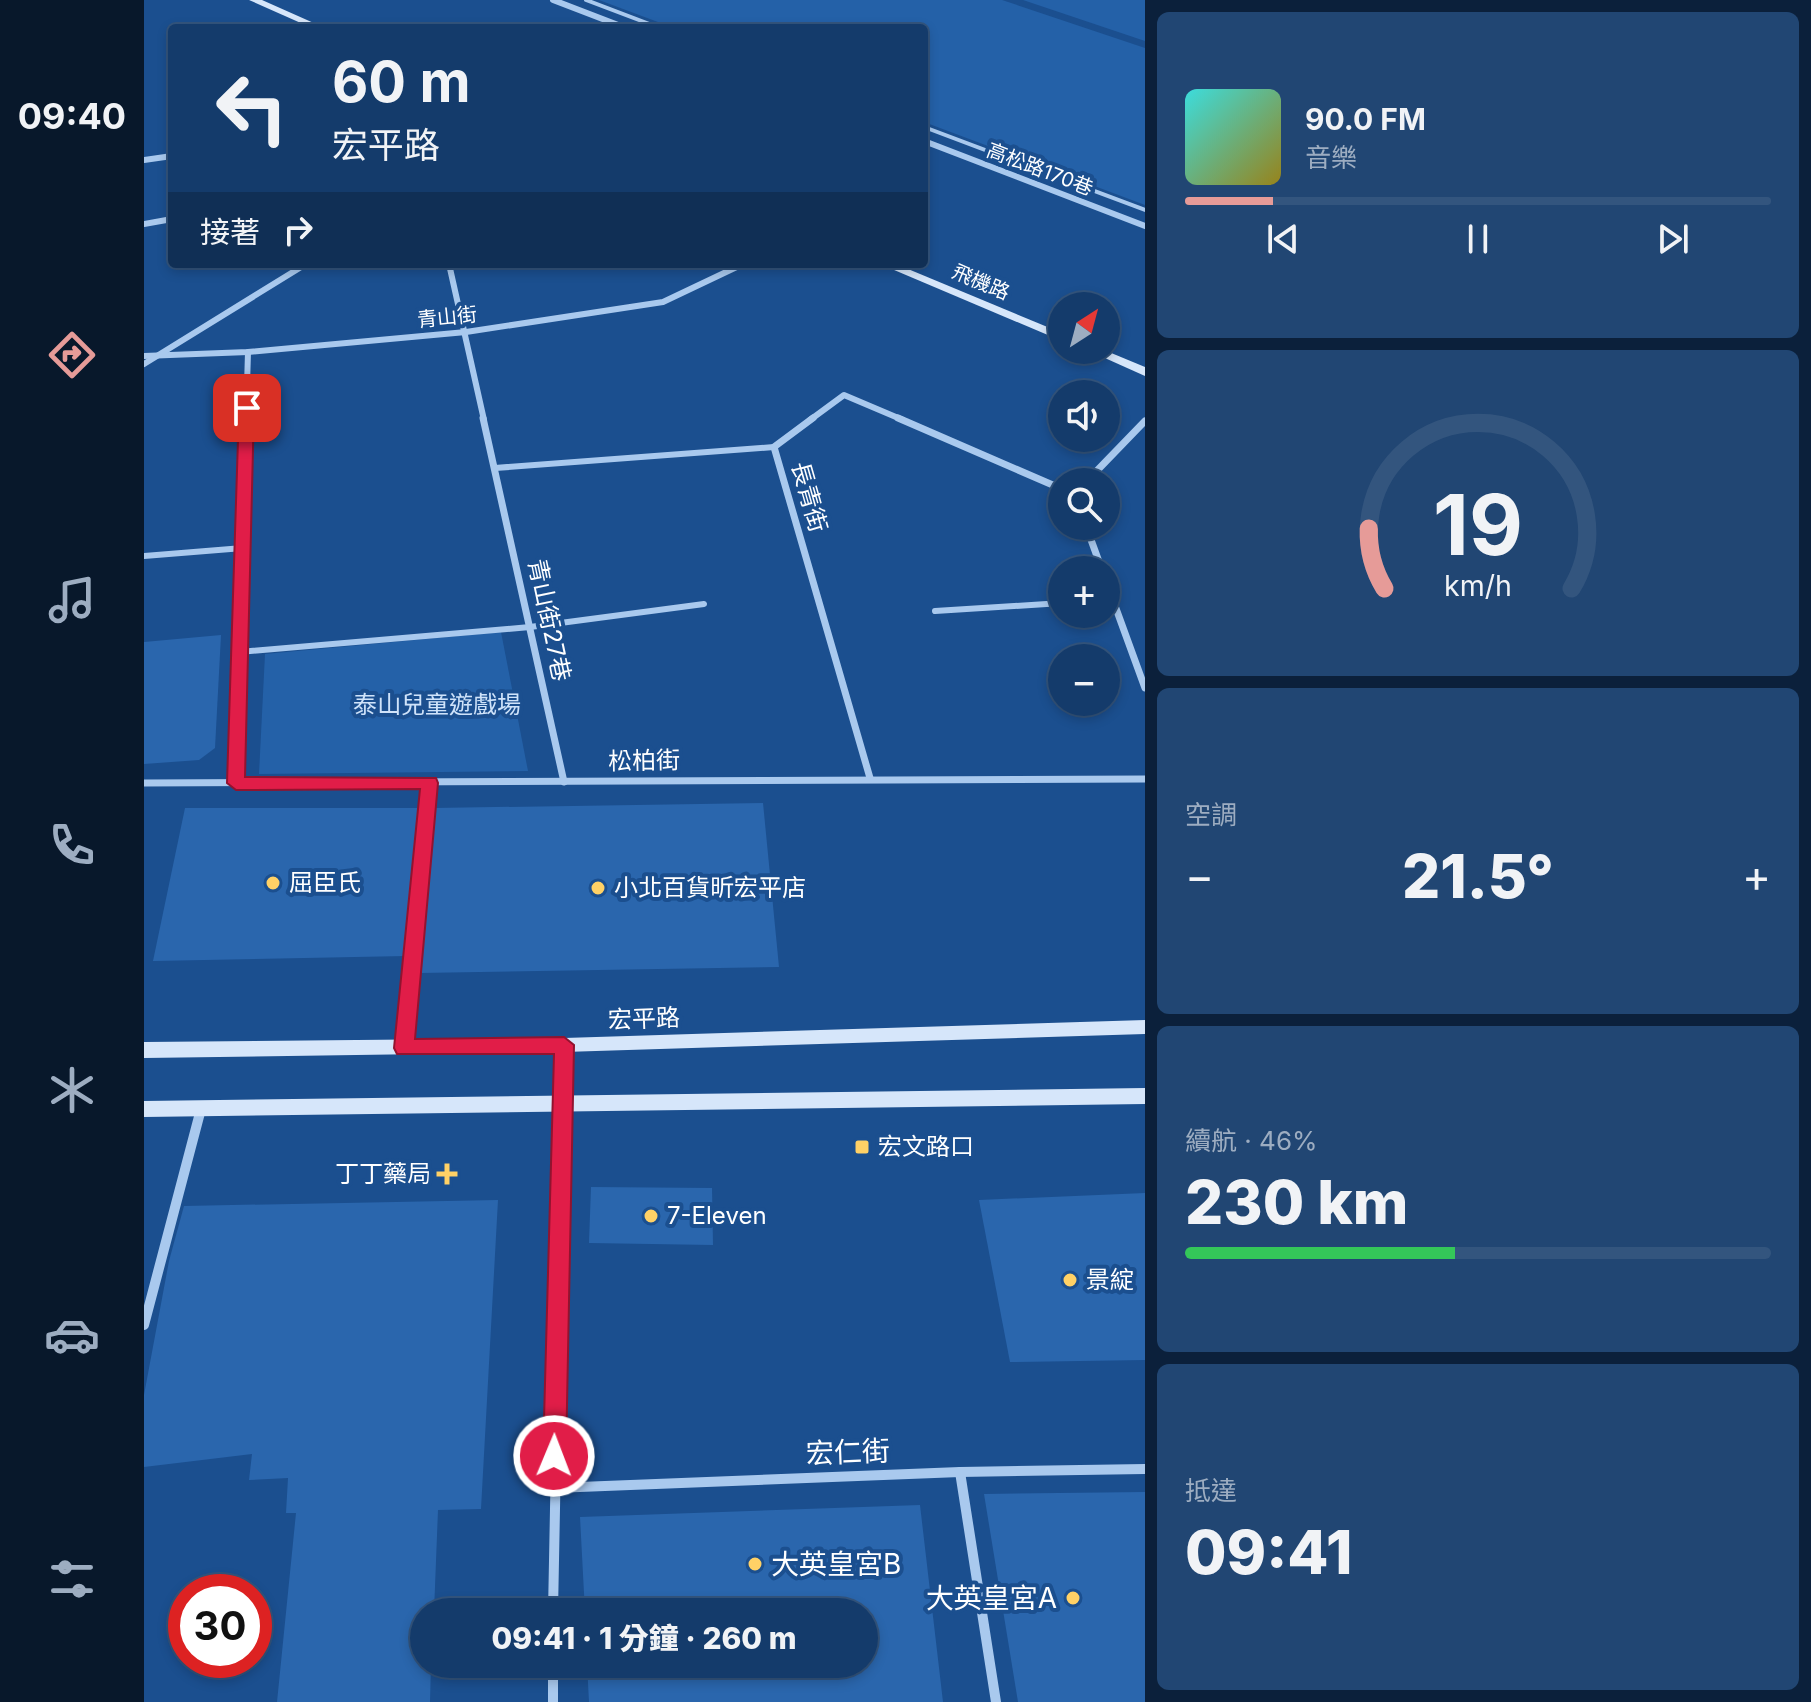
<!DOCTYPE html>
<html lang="zh-TW">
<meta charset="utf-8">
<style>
body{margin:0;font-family:Inter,"Noto Sans TC",sans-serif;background:#214673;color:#f1f3f6;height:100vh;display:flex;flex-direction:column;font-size:30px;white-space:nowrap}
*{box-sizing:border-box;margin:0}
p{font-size:26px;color:#9dadc1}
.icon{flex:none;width:44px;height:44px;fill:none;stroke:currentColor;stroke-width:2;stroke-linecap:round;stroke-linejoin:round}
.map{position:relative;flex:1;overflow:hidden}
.sheet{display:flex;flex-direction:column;gap:12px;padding:12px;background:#0b203b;width:666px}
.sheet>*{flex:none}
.banner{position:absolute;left:24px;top:24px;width:760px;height:244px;border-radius:8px;box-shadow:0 4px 12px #0003,0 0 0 2px #33557e;background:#143b6b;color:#f1f3f6;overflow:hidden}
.needle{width:52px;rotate:36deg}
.buttons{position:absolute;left:904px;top:292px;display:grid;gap:16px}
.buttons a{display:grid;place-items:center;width:72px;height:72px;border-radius:50%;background:#143b6b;box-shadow:0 4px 12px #0003,0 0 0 2px #33557e;font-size:40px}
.speed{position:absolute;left:24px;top:1574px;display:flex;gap:16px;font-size:40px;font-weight:700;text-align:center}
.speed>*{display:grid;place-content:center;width:104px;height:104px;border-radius:50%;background:#143b6b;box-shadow:0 4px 12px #0003,0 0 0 2px #33557e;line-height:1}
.speed .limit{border:12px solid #d22;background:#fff;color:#111}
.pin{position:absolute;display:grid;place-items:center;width:68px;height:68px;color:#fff;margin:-34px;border-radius:16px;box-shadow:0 4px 12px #0006}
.me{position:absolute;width:88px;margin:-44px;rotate:1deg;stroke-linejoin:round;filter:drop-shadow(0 0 6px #0008)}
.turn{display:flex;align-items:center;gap:28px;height:168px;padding:0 32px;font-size:36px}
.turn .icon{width:104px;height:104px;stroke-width:2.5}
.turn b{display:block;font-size:56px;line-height:68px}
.then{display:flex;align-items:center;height:76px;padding:0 32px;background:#0003;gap:16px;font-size:30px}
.big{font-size:60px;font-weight:800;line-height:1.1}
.sheet .tile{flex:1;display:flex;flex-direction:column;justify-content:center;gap:12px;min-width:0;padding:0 28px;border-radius:12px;background:#214673}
.sheet .dial{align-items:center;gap:0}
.dial svg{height:208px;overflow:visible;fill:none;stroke:#33557e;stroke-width:7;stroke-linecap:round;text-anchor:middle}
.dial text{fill:#f1f3f6;stroke:none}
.song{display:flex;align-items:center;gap:24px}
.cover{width:96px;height:96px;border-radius:12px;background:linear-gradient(135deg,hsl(180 70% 55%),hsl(50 70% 35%))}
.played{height:8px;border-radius:4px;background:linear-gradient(90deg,#e69b98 15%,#33557e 15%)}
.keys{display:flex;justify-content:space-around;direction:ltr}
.heat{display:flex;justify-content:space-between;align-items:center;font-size:44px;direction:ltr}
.charge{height:12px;border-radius:6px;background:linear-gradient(90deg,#34c759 46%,#33557e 0)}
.trip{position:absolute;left:266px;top:1598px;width:468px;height:80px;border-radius:40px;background:#143b6b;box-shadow:0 4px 12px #0003,0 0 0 2px #33557e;font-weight:800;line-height:80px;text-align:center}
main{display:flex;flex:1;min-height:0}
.tab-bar{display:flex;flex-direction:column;width:144px;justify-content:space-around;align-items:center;background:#08182b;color:#9dadc1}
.tab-bar .icon{width:56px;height:56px}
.tab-bar .on{color:#e69b98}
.tab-bar b{font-size:36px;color:#f1f3f6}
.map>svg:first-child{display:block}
</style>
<main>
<nav class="tab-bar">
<b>09:40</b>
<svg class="icon on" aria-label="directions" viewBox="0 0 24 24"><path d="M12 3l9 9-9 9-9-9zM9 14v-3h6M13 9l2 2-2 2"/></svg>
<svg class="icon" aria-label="music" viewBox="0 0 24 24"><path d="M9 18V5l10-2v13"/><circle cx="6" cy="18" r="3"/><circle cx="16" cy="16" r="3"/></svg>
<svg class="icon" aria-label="phone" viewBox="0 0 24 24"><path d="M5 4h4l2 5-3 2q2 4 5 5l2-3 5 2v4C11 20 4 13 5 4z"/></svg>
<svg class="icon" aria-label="climate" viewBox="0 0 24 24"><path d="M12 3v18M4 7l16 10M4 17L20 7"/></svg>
<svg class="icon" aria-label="car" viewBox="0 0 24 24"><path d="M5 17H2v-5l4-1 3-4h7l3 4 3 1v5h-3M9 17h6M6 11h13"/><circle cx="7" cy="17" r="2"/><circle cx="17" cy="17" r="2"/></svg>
<svg class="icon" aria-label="filters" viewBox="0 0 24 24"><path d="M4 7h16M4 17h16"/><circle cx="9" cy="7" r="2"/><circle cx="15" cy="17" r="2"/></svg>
</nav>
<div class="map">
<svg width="1001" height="1702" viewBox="0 0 1001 1702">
<rect width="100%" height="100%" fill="#1b4f8f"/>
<g fill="#2461a8">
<path d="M455 0H858L1001 48V205L780 122V28H530Z"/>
<path d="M879 0H1001V41Z"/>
<path d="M357 632 384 771 115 774 121 654Z"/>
</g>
<g fill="#2a66ad">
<path d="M77 635 71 748 55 760 0 764V642Z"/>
<path d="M619 803 635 967 275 973 290 808Z"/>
<path d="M41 808H277L262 956 9 961Z"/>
<path d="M447 1187 568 1188 569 1245 445 1243Z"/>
<path d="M1001 1193V1360L866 1362 835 1200Z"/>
<path d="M354 1200 337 1509 294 1510 290 1612H280V1664H287L286 1702H133L152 1513H142L144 1478 105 1480 108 1454 0 1467V1395L25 1261 40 1206Z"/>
<path d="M1001 1492V1702H874L840 1494Z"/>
<path d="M776 1505 799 1702H445L443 1664H720V1612H441L436 1517Z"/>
</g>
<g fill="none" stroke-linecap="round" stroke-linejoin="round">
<g stroke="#a9c9ee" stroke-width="4">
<path d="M442 0 516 28"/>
<path d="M780 127 1001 210"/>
</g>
<g stroke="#a9c9ee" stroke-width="6">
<path d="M351 468 630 447"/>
<path d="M0 556 99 548"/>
<path d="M791 611 918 603"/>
<path d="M95 652 386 627 560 604"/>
</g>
<g stroke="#a9c9ee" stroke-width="6">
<path d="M409 0 482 28"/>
<path d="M780 141 1001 226"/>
<path d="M0 160 28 156"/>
<path d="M0 224 28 219"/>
<path d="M305 264 340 420"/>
<path d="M0 356 104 352 322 332 519 302 599 264"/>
<path d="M0 364 162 264"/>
<path d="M102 420 104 352"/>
<path d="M666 420 700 395 759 420"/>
</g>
<g stroke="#a9c9ee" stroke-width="7">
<path d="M339 418 420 782"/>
<path d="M669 418 630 447 726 778"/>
<path d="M754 418 918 489"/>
<path d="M942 482 1001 421"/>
<path d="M942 526 958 570"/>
<path d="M962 581 1001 688"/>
<path d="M0 783 1001 779"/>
<path d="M92 783 102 418"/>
<path d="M267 973 286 783"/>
</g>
<g stroke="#a9c9ee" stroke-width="10">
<path d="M260 1047 267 971"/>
<path d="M0 1325 57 1109"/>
<path d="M816 1472 852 1702"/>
<path d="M410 1488 816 1472 1001 1469"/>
<path d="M409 1612 420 1045"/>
<path d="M409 1664V1702"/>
</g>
<g fill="#d6e6fa" fill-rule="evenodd">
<path d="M105 0H118L181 28H168Z"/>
<path d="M736 264H752L918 333V341Z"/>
<path d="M943 350H960L1001 367V376Z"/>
<path d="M1001 1020V1034L420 1052 0 1058V1042L420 1038Z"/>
<path d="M1001 1088V1104L0 1117V1101Z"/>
</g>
</g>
<path fill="#e11d48" stroke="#92132f" stroke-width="2" d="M103 403 110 408 101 777 292 778 294 783 271 1039 420 1037 430 1045 422 1456 419 1465 410 1468 402 1465 399 1456 410 1054H253L250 1048 276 789 92 790 83 783 95 408Z"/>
<g fill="#ffd166" stroke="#1b4f8f" stroke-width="3">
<circle cx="129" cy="883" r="8"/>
<circle cx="454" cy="888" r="8"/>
<rect x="710" y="1139" width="16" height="16" rx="4"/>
<path d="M299 1162h8v8h8v8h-8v8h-8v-8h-8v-8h8z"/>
<circle cx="507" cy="1216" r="8"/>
<circle cx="926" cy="1280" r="8"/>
<circle cx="611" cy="1564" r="8"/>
<circle cx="929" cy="1598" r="8"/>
</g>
<g text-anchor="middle" stroke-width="8" stroke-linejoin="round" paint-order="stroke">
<g font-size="20" fill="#fff" stroke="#1b4f8f">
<text transform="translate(896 169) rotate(21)" y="7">高松路170巷</text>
<text transform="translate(837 282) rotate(23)" y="7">飛機路</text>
<text transform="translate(303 317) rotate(-6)" y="7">青山街</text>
</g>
<g font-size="24" fill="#fff" stroke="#1b4f8f">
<text transform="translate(665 497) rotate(74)" y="8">長青街</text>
<text transform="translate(405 620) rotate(78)" y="8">青山街27巷</text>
<text transform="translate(500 761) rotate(-1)" y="8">松柏街</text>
<text transform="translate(500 1019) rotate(-2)" y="8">宏平路</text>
</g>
<g font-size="24" fill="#cfe3fa" stroke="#1b4f8f">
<text x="293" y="713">泰山兒童遊戲場</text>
</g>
<g font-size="24" fill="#fff" stroke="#1b4f8f" text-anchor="start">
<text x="145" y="891">屈臣氏</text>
<text x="470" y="896">小北百貨昕宏平店</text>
<text x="734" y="1155">宏文路口</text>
<text x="287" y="1182" text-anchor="end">丁丁藥局</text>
<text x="523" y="1224">7-Eleven</text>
<text x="942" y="1288">景綻</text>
</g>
<g font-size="28" fill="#fff" stroke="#1b4f8f">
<text transform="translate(704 1452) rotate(-2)" y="10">宏仁街</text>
</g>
<g font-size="28" fill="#fff" stroke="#1b4f8f" text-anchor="start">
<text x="627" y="1574">大英皇宮B</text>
<text x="913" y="1608" text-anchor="end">大英皇宮A</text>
</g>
</g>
</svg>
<div class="buttons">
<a><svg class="needle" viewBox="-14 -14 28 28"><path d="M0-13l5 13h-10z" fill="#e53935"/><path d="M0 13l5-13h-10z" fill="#9dadc1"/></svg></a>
<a><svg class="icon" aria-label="sound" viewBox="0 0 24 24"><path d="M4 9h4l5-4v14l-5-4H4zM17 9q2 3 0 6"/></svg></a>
<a><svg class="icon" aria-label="search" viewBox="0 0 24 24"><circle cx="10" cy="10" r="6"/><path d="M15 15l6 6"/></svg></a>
<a>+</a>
<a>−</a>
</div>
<div class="speed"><div class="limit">30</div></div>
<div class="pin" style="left:103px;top:408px;background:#d93025"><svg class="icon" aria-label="arrive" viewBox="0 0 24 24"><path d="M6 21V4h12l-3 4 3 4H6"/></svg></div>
<svg class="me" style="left:410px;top:1456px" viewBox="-20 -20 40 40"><circle r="17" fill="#e11d48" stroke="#fff" stroke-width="3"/><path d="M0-11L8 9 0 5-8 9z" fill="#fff"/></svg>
<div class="trip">09:41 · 1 分鐘 · 260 m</div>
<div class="banner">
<div class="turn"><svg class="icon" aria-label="left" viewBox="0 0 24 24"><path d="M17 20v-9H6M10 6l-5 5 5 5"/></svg><div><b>60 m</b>宏平路</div></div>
<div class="then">接著<svg class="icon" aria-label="right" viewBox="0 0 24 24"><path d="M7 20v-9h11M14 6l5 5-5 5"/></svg></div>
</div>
</div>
<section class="sheet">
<div class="tile">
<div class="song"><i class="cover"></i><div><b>90.0 FM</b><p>音樂</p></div></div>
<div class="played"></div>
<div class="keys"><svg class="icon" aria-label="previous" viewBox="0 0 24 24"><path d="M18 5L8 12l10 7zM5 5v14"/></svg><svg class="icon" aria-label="pause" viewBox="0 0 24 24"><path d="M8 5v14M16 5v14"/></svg><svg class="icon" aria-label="next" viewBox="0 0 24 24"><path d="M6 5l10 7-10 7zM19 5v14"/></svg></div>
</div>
<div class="tile dial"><svg viewBox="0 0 100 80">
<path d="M14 69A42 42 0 1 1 86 69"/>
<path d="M14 69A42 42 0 0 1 8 46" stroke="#e69b98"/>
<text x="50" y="56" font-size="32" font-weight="700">19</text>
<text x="50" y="72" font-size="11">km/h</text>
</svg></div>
<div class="tile"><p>空調</p>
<div class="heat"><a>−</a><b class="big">21.5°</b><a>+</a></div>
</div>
<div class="tile"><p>續航 · 46%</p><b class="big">230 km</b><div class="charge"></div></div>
<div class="tile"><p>抵達</p><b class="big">09:41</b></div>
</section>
</main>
